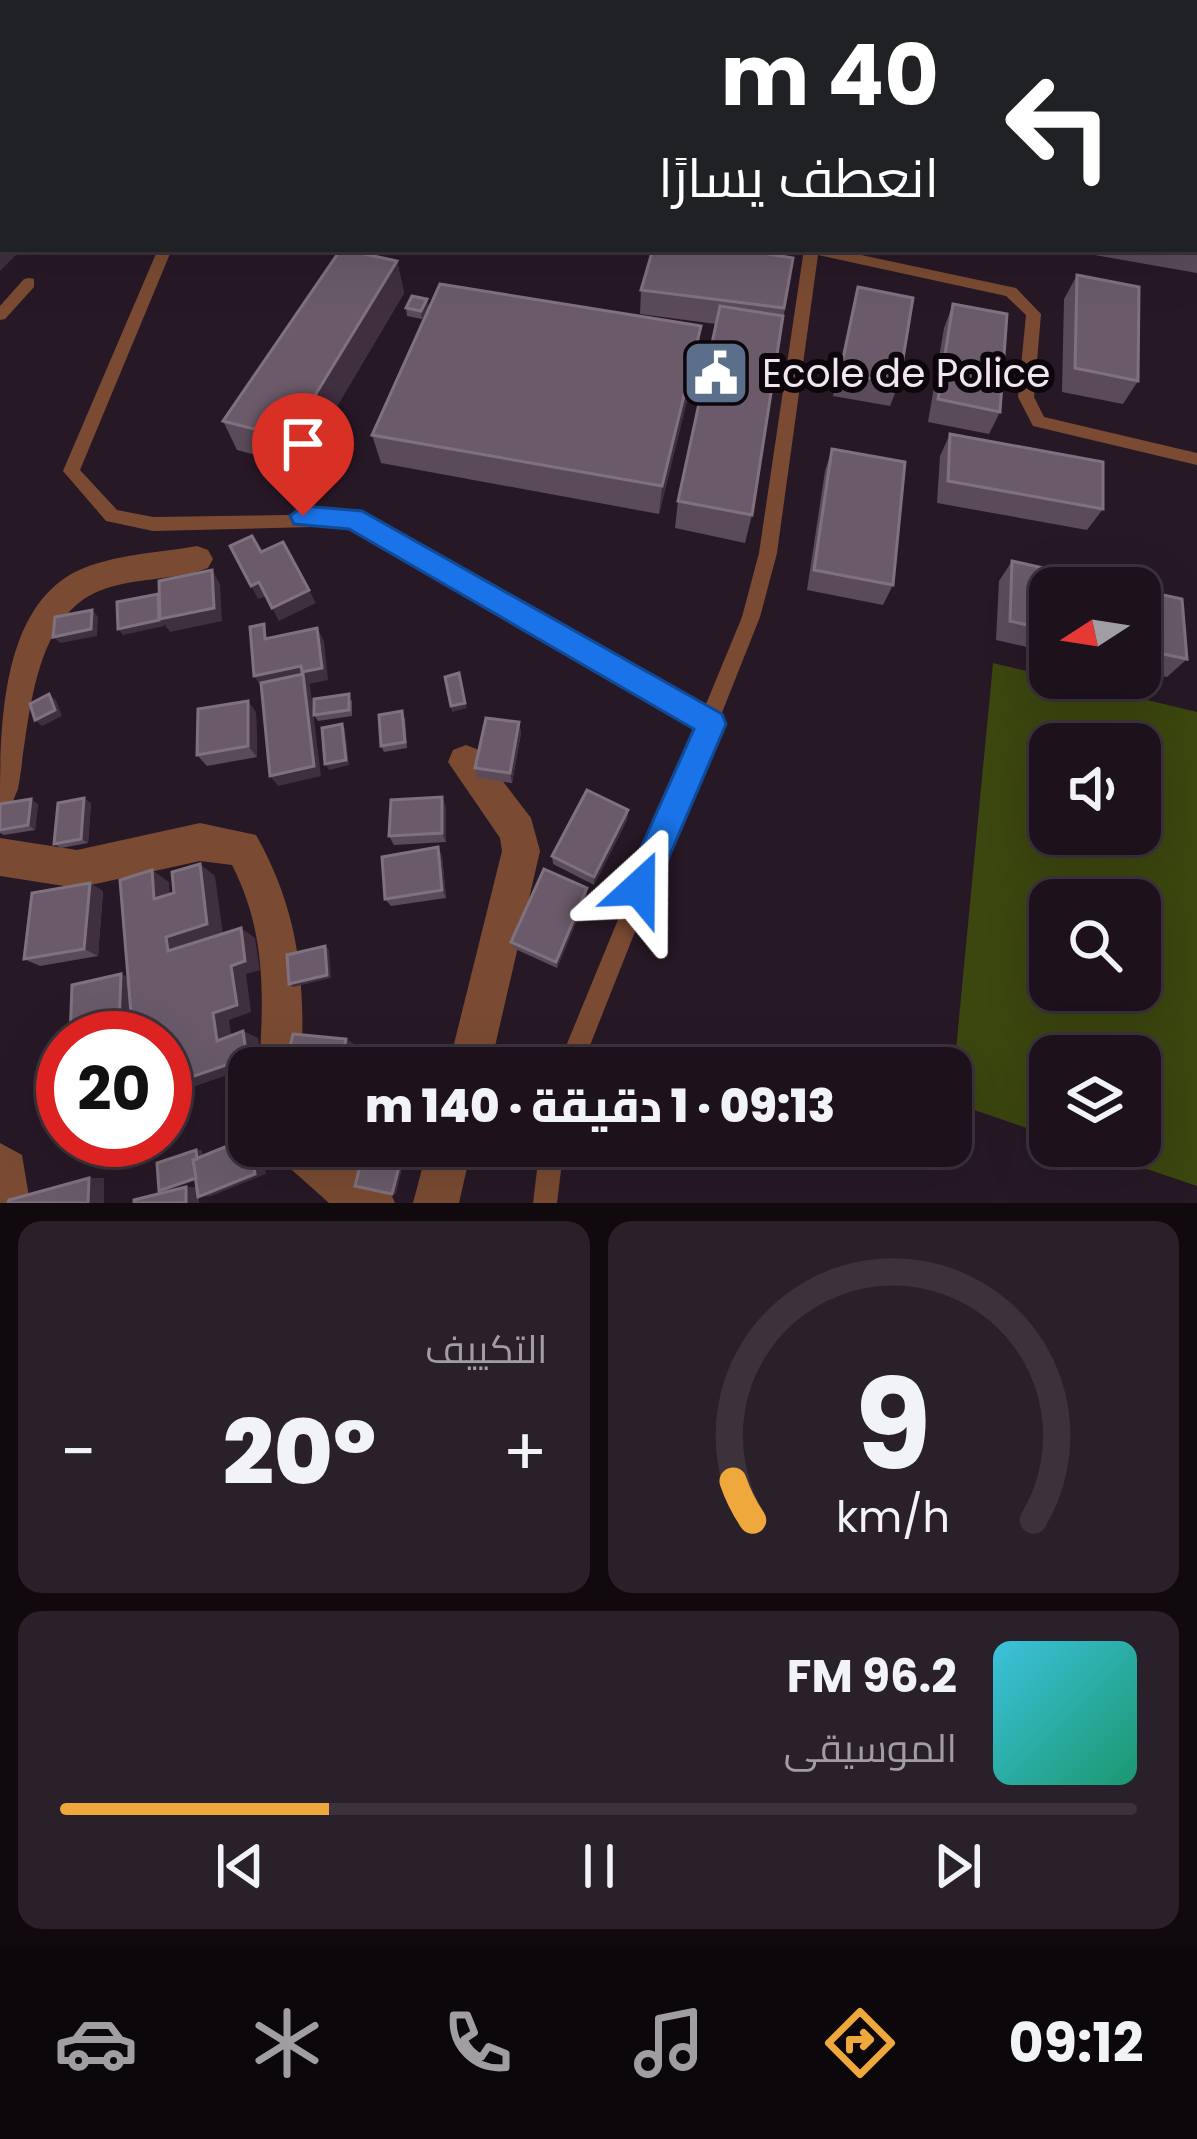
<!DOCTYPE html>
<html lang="ar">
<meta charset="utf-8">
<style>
body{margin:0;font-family:Poppins,Cairo,sans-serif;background:#2a2029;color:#f1f3f6;direction:rtl;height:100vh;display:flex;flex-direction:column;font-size:45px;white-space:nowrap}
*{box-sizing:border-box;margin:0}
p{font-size:39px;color:#a09ea3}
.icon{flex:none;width:66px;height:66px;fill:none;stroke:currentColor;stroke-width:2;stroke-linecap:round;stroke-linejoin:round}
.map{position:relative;height:1203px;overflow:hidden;direction:ltr}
.sheet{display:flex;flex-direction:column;gap:18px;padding:18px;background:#100a0f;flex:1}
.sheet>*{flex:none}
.top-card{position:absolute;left:0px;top:0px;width:1197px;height:252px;box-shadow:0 12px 48px #0002,0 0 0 3px #3b323b;direction:rtl;background:#202124;color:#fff;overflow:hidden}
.needle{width:78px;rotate:258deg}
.buttons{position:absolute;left:1029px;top:567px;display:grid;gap:24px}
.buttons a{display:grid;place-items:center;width:132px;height:132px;border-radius:24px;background:#1d121c;box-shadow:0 12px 48px #0002,0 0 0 3px #3b323b;font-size:60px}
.speed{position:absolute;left:36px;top:1011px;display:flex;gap:24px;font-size:60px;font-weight:700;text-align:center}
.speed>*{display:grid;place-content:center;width:156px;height:156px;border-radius:50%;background:#1d121c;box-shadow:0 12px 48px #0002,0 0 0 3px #3b323b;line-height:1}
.speed .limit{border:18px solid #d22;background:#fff;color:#111}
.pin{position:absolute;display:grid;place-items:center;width:102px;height:102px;color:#fff;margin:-123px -51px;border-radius:50% 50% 50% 0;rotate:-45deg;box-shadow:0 0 12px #0007}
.pin .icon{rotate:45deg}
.me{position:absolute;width:132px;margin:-66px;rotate:24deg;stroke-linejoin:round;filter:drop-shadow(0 0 9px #0008)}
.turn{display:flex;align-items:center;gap:42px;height:252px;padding:0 60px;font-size:54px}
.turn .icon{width:156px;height:156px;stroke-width:2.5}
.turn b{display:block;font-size:84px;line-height:102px}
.big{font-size:90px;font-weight:800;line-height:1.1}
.sheet .tile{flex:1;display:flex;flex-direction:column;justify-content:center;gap:18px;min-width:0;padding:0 42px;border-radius:24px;background:#2a2029}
.sheet .dial{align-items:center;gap:0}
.dial svg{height:312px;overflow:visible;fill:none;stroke:#3b323b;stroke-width:7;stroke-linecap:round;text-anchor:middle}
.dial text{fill:#f1f3f6;stroke:none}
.song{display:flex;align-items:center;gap:36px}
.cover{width:144px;height:144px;border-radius:18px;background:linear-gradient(135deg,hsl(190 70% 55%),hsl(160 70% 35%))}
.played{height:12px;border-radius:6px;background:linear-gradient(90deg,#eea83c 25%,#3b323b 25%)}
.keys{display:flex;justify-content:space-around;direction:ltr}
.heat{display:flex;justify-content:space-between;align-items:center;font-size:66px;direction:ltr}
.sheet .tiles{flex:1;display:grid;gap:18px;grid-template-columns:1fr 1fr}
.tile:last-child{grid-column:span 2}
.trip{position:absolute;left:228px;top:1047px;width:744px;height:120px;border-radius:24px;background:#1d121c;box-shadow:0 12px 48px #0002,0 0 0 3px #3b323b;font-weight:800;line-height:120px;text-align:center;direction:rtl}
.tabs{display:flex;height:192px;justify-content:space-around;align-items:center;background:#0c070b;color:#a09ea3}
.tabs .icon{width:84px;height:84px}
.tabs .active{color:#eea83c}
.tabs b{font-size:54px;color:#f1f3f6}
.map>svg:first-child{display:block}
</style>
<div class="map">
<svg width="1197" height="1203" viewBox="0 0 1197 1203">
<rect width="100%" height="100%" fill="#271826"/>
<path fill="#3c460f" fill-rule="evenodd" d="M993 663 1197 712V1186L1079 1146H1140V1056H1050V1136L951 1102ZM1050 744H1140V834H1050ZM1050 900H1140V990H1050Z"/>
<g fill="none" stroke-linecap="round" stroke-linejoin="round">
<g fill="#7a4b32" fill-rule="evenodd">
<rect x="69" y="0" width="12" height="3"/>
<path d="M165 0H179L182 3H168Z"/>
<path d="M696 0H714L718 3H700Z"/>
<path d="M158 249H172L80 470 117 510 153 517 359 514 704 709 742 617 759 553 804 249H833L1016 288 1041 314 1034 397 1044 417 1197 453V465L1033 426 1018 397 1026 315 1006 296 818 255 777 553 760 617 719 720 721 723 715 730 581 1068H557L698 725 351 526 153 531 106 521 63 471Z"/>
<path d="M29 278 34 279V287L5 319 0 320V306L24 279Z"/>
<path d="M540 1146H564L557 1203H533Z"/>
</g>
<g fill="#7a4b32" fill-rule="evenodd">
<path d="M0 43 3 44V66L0 65Z"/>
<path d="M197 546 208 550 213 559 208 568C173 581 134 577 99 591 31 618 29 728 18 789L13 801 0 807C0 729 0 609 77 571 114 554 158 553 197 546Z"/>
<path d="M466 745 479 750 531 818 540 851 490 1068H448L502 851 500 838 448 762 453 750Z"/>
<path d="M200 823 256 835C299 911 306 982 301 1068H259C264 996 266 931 232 865L200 861 77 888 0 876V838L77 850Z"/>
<path d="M0 1143 22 1155 30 1203H0Z"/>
<path d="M277 1146H332L370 1179 388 1187 395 1203H329L283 1162Z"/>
<path d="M428 1146H472L459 1203H413Z"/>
</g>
<g fill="#d6763e" fill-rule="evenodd">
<path d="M888 0H913L915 3H890Z"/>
<path d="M957 0H983L985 3H959Z"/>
<path d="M1194 85 1197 86V100L1194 99Z"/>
<path d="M1194 115 1197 116V130L1194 129Z"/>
</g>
<path fill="#fb8641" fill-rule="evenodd" d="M987 0H1012L1014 3H989Z"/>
</g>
<g fill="#5b4b5a">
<path d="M1194 154 1197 155V273L1083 253 1084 249H1194Z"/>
<path d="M793 258 752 515 745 543 675 528 678 501 716 324 640 314 641 290Z"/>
<path d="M397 261 404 293 301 467 237 450 223 421Z"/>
<path d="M1077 275 1138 381 1123 404 1062 392 1064 299Z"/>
<path d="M858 287 899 383 890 406 833 396Z"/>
<path d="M953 304 1000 412 989 434 928 422 944 328Z"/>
<path d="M429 307 422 319 407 316 406 308Z"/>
<path d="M701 326 698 356 659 514 381 463 372 435Z"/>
<path d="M950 434 1103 509 1087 530 937 503 940 456Z"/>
<path d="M832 449 893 585 883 605 807 590 825 471Z"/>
<path d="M1012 561 1050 588V652L996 640 999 581Z"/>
<path d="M1140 590 1187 659 1167 677 1140 671Z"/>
<path d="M352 700V716L318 721 314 715Z"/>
<path d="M256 712 257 757 207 766 197 755Z"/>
<path d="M405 717 407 748 384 752 381 746Z"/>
<path d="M519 722 521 733 512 783 478 778 475 768Z"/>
<path d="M91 803 88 843 61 848 54 844Z"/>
<path d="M0 804H38L35 830 4 835 0 833Z"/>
<path d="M446 807V842L394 845 389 836Z"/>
<path d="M628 810 627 820 594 885 553 864 552 856Z"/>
<path d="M438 847 442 856 446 898 391 906 385 899Z"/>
<path d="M103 891 98 956 40 966 24 959Z"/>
<path d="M587 896 557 968 513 948 511 942Z"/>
</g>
<g fill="#402f3f">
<path d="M306 0H353L354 3H299Z"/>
<path d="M0 160 3 172V193L0 197Z"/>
<path d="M3 229V249H22L0 271V232Z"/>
<path d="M397 261 404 293 301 467 289 438Z"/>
<path d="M427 299 429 307 422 319 421 311Z"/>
<path d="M701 326 698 356 659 514 662 486Z"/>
<path d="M212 570 220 584 222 621 170 632 164 624V626L123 635 118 629Z"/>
<path d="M259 582 266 596 258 599 251 586Z"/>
<path d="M309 590 316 603 279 621 272 608Z"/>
<path d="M92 610 98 617 97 636 60 643 53 637Z"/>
<path d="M317 628 324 641 328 680 309 684 306 679 310 686 321 776 278 786 270 776 262 688 254 676Z"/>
<path d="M461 679 467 708 452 712 451 706Z"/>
<path d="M49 694 56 700 62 716 42 726 35 720Z"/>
<path d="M248 701 256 712 257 757 248 746Z"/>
<path d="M519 722 521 733 512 783 510 773Z"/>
<path d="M342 724 345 729 349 765 329 770 325 764Z"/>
<path d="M442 797 446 807V842L442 833Z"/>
<path d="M84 798 91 803 88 843 81 839Z"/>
<path d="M31 799 38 804 35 830 28 825Z"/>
<path d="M628 810 627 820 594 885V877Z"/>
<path d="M438 847 442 856 446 898 442 890Z"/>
<path d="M200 864 215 876 223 934 168 951 166 937Z"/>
<path d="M152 870 169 882 171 910 154 899Z"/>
<path d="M90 883 103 891 98 956 84 949Z"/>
<path d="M587 888V896L557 968 556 962Z"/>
<path d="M241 928 255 938 260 970 246 974 251 1012 229 1020 233 1047 217 1041 213 1013 231 966Z"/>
<path d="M325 946 329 950 331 978 293 987 289 984Z"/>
<path d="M121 974 134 980 133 1032 107 1038H75Z"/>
<path d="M243 1031 258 1038 262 1063 170 1095 165 1094V1086Z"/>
<path d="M346 1039 353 1043 348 1068H340Z"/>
<path d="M251 1146H261L266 1174 211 1196 199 1197V1203H186V1187H199Z"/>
<path d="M196 1150H202L205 1177 166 1191H159Z"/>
<path d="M403 1152H406L396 1194H392Z"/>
<path d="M89 1178H104V1203H88Z"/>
</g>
<g fill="#6b5b6a" stroke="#80717f" stroke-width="3">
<path d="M251 0H306L299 3H256Z"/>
<path d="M595 0H617L615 3H593Z"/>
<path d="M1194 154 1197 155V188L1194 187Z"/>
<path d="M3 195V229L0 232V198Z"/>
<path d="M1194 211 1197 212V246H1194Z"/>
<path d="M341 249 397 261 289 438 223 421Z"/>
<path d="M653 249H738L793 258 784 308 641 290Z"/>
<path d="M1077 275 1139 287 1138 381 1075 368Z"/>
<path d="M440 284 701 326 662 486 372 435Z"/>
<path d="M858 287 913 298 899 383 840 373Z"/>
<path d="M412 296 427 299 421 311 406 308Z"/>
<path d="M953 304 1007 314 1000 412 938 399Z"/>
<path d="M720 306 783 316 752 515 678 501Z"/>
<path d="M950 434 1103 462V509L948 481Z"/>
<path d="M832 449 905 462 893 585 814 570Z"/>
<path d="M252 536 261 552 283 542 309 590 272 608 259 582 251 586 230 546Z"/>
<path d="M1012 561 1132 588H1050V630L1010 621Z"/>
<path d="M212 570 214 608 160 619 159 581Z"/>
<path d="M1140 590 1182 599 1187 659 1140 649Z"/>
<path d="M158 594 159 620 118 629 117 602Z"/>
<path d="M92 610 91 629 53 637 55 617Z"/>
<path d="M264 624 265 639 317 628 322 668 302 672 301 666 254 676 250 627Z"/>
<path d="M459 673 465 703 451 706 445 677Z"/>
<path d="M303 674 314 766 270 776 261 683Z"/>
<path d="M49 694 55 710 35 720 30 704Z"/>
<path d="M349 694V710L314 715V699Z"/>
<path d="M248 701V746L197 755 198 709Z"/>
<path d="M402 711 405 742 381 746 379 715Z"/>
<path d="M486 718 519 722 510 773 475 768Z"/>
<path d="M342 724 346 760 325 764 322 728Z"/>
<path d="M587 790 628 810 594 877 552 856Z"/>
<path d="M442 797V833L389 836 391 800Z"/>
<path d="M84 798 81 839 54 844 58 803Z"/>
<path d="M31 799 28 825 0 830V804Z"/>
<path d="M438 847 442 890 385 899 382 857Z"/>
<path d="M200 864 207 924 166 937 168 951 241 928 245 961 231 966 237 1005 213 1013 217 1041 243 1031 247 1058 165 1086V1038H146V1034L133 1038 120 880 152 870 154 899 174 893 172 872Z"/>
<path d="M544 869 587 888 556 962 511 942Z"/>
<path d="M90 883 84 949 24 959 32 893Z"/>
<path d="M325 946 327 975 289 984 287 955Z"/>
<path d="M121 974 119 1027 70 1038 72 985Z"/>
<path d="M293 1034 346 1039 340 1068H285Z"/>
<path d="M249 1137 255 1174 198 1197 193 1160Z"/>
<path d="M365 1146 403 1152 392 1194 355 1186Z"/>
<path d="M196 1150 197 1159 193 1160 196 1178 159 1191 157 1163Z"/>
<path d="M89 1178 88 1203H8L9 1200Z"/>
<path d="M186 1187V1203H134V1200Z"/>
</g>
<path fill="#1a73e8" stroke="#114b97" stroke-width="3" d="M303 506 362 511 722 714 726 724 651 899 639 904 628 899 623 888 694 729 349 529 294 524 290 516Z"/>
<defs>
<symbol id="civic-square" viewBox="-11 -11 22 22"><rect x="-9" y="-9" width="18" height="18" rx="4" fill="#5c6f8a" stroke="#0c060c"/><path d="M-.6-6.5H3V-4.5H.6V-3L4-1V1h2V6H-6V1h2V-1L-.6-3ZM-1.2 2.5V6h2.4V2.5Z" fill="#fff"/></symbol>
</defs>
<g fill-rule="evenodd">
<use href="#civic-square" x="678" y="335" width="76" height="76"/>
</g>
<g text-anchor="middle" stroke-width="12" stroke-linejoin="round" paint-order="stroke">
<g font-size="39" fill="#f0e6ef" stroke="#0c060c" text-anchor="start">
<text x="762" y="387">Ecole de Police</text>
</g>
</g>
</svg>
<div class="buttons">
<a><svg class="needle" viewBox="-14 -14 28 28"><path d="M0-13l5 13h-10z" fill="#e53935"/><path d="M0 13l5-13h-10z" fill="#a09ea3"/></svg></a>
<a><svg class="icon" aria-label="sound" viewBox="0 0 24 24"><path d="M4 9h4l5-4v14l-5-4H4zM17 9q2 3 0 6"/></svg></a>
<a><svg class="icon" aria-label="search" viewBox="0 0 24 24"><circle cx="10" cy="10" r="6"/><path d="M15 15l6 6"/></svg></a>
<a><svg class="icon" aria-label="layers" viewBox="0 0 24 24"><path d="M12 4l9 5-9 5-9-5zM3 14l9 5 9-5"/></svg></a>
</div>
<div class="speed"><div class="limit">20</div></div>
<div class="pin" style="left:303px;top:516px;background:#d93025"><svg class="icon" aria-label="arrive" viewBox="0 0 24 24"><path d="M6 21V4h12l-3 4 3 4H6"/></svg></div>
<svg class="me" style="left:639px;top:888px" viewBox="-20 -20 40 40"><path d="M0-17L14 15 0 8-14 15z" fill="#1a73e8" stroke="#fff" stroke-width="4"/></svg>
<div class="trip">09:13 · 1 دقيقة · 140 m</div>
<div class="top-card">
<div class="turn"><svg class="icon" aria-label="left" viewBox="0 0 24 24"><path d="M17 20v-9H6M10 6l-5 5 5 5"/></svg><div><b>40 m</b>انعطف يسارًا</div></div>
</div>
</div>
<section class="sheet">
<div class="tiles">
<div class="tile dial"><svg viewBox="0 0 100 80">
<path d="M14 69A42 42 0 1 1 86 69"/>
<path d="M14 69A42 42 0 0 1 9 59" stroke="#eea83c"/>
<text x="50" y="56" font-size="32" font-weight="700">9</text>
<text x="50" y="72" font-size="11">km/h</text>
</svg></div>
<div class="tile"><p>التكييف</p>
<div class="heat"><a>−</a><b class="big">20°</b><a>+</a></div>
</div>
<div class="tile">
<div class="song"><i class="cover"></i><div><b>96.2 FM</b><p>الموسيقى</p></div></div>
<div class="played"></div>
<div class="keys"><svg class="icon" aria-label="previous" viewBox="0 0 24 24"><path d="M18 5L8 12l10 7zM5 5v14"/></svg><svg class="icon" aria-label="pause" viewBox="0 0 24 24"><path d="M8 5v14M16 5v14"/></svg><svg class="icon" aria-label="next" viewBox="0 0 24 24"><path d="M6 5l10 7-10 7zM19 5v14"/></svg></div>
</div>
</div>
</section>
<nav class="tabs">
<b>09:12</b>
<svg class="icon active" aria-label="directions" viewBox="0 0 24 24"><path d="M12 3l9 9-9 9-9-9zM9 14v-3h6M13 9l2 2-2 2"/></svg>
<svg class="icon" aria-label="music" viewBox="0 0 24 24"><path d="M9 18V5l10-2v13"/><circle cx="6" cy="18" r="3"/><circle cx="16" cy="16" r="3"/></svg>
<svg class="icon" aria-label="phone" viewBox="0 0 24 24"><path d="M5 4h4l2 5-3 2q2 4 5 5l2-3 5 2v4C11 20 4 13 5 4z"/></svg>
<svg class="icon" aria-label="climate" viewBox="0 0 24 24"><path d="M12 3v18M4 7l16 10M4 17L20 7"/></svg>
<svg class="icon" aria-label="car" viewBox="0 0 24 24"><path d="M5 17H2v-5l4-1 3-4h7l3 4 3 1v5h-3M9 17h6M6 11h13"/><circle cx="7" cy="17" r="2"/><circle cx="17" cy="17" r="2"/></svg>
</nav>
